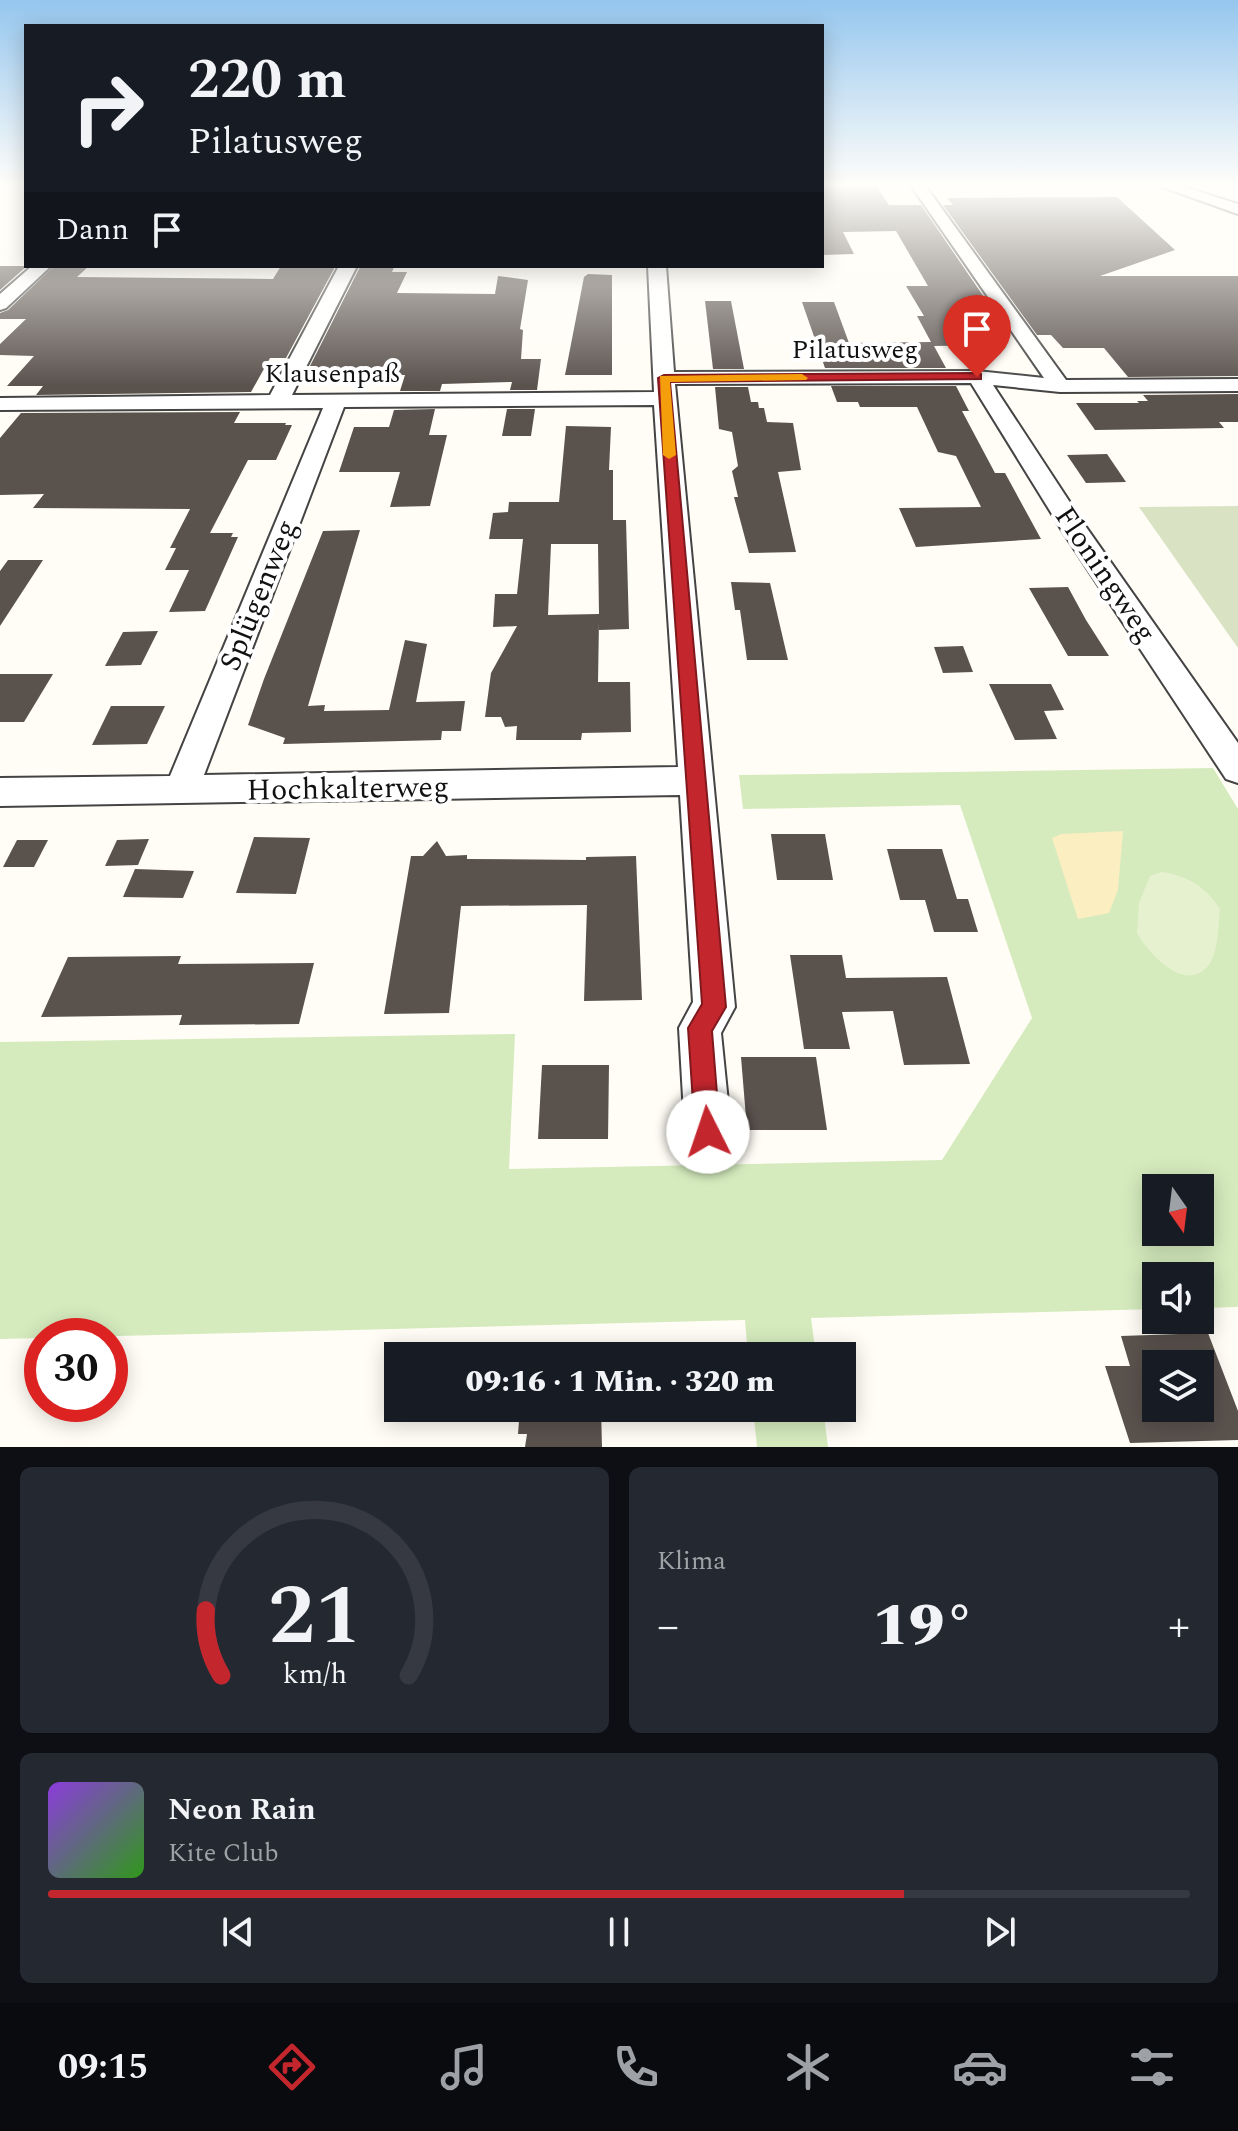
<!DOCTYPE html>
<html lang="de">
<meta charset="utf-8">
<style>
body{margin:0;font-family:Spectral,serif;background:#242831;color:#f1f3f6;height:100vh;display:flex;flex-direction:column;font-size:30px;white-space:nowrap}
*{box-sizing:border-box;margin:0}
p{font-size:26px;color:#9ea1a6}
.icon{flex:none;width:44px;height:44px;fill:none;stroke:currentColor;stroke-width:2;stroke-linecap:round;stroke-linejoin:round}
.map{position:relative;height:1447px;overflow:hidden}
.details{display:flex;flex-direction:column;gap:20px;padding:20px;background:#0d0f14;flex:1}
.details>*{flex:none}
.guide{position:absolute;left:24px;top:24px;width:800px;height:244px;border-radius:0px;box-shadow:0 4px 20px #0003;background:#171b24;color:#f1f3f6;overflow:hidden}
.needle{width:52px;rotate:166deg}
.buttons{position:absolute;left:1142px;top:1174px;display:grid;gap:16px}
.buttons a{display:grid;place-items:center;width:72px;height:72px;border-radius:0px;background:#171b24;box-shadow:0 4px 20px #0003;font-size:40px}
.speed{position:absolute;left:24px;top:1318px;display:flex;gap:16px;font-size:40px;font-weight:700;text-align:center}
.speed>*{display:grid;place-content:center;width:104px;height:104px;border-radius:50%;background:#171b24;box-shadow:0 4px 20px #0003;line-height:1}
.speed .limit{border:12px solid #d22;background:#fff;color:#111}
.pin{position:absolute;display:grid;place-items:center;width:68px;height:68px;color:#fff;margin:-82px -34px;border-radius:50% 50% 50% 0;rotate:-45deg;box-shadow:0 0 8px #0007}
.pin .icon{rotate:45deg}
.me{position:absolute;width:88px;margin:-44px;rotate:356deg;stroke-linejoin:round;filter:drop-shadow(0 0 6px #0008)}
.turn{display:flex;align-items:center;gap:28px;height:168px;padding:0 32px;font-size:36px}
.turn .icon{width:104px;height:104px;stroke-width:2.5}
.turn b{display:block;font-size:56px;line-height:68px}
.then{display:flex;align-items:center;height:76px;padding:0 32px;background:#0003;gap:16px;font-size:30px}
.big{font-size:60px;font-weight:800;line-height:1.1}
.details .tile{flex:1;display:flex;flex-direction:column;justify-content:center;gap:12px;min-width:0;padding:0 28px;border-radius:12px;background:#242831}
.details .dial{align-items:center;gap:0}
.dial svg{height:208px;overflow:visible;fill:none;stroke:#363941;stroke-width:7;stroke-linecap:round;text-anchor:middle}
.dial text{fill:#f1f3f6;stroke:none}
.song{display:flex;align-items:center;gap:24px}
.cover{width:96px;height:96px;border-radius:12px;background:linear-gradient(135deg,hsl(270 70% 55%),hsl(110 70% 35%))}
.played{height:8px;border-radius:4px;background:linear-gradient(90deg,#c4262e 75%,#363941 75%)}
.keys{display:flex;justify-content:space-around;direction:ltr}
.heat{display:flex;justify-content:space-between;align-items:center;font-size:44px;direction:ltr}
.details .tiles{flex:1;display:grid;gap:20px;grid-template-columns:1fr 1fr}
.tile:last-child{grid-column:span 2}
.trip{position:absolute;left:384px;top:1342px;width:472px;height:80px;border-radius:0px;background:#171b24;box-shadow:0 4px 20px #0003;font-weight:800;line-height:80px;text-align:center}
.menu{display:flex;height:128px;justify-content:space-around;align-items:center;background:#090b0e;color:#9ea1a6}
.menu .icon{width:56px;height:56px}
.menu .selected{color:#c4262e}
.menu b{font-size:36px;color:#f1f3f6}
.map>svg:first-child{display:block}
</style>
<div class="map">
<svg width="1238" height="1447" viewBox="0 0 1238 1447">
<rect width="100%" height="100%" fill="#fffdf5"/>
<g fill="#d5ebbd" fill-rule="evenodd">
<path d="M1213 768 1238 809V1307L1200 1308V1276H1156V1309L811 1318 816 1356H748L745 1320 0 1339V1042L515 1034 509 1169 942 1160 1032 1018 960 805 743 809 739 775ZM1156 1188H1200V1232H1156Z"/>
<path d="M753 1408H823L828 1447H757Z"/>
</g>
<path fill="#fbeec1" d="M1123 831 1118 890 1109 913 1078 919 1052 838 1061 834Z"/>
<path fill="#d9e3c4" d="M1238 506V648L1139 507Z"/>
<path fill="#e6f2cf" d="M1162 872C1188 876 1206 887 1220 909 1218 925 1219 952 1208 966 1185 994 1148 953 1137 933L1139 903 1150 876Z"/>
<g fill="#5a524d" fill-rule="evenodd">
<path d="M822 184H875L889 205H921L1010 335H990L995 345 934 346 946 368H825L802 302H834L849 343 931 342 917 316H924L906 286H928L896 231 843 232 854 254 822 255Z"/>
<path d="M1117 197 1175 250 1100 276H1238V376L1128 377 1104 348H1063L1051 335H1037L943 205H953L947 198Z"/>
<path d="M0 266H27L0 290Z"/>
<path d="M54 266H89L77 277 273 279 281 266 335 267 286 358H270L251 392 36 395 43 386H7L34 356 0 355V344L26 319H0V313L8 310Z"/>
<path d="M360 267H394L392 272H407L397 293 495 294 498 276 528 280 520 329 523 330 521 359H541L537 390H510L512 382 442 384 440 391H400L405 375 331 376 310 366Z"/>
<path d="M588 274 612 275V375H565L584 277Z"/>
<path d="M705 301H731L744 369H713Z"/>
<path d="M831 386H956L969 411H962L995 473H1005L1041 539 916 547 899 508 981 507 956 456 938 452 917 407H860L858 402H837Z"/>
<path d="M715 387H748L751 402H758L759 408H764L767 422 793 423 801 470 778 472 796 552 749 553 734 497H738L732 471 738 466 732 432 719 429Z"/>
<path d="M1238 394V422H1219L1224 428 1095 430 1076 403H1139L1137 401H1148L1143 395Z"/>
<path d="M435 409 429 435H447L430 506 390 507 400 472H339L354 427H389L394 410Z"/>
<path d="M507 409H535L531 436H502Z"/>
<path d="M240 412 234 423H286L285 425H292L276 460H248L210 533H233L231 537H238L205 611 169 612 189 570H165L176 548H170L190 509 33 508 44 494 0 495V438L21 413Z"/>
<path d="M566 426 611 427 609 470H613V520H626L629 629 599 630V621L598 682H630L631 732 582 733 581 740H516L517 726 505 727 501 717H485L491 673 517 626 493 627 495 594H517L523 539H489L493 513 508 512 509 502H559ZM551 544H598L599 614 548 615Z"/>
<path d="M1107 454 1126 482 1086 483 1067 455Z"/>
<path d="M360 530 308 706 325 705 324 711 389 710 405 640 427 644 416 702 465 701 461 731H442L441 740 283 744 285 738 248 725 264 679 323 531Z"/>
<path d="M8 560H43L0 626V571Z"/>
<path d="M731 582 770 583 788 660H747L740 610H735Z"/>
<path d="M1068 587 1086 620 1109 656H1068L1029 588Z"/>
<path d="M158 631 141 665 105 666 123 632Z"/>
<path d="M963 646 973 672 943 673 934 647Z"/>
<path d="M0 674H53L24 722H0Z"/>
<path d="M989 684H1051L1064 710 1044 711 1057 739 1015 740Z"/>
<path d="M111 706H165L147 744 92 745Z"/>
<path d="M771 834H825L833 880H777Z"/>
<path d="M254 837 310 838 296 894 236 893Z"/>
<path d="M149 839 138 865 105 866 117 840Z"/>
<path d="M17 840H48L34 867H3Z"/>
<path d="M437 841 446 856 467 855V859L586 860V857L636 856 642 1000 584 1001 587 905 461 906 449 1013 384 1014 411 856H423Z"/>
<path d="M887 849H942L957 899H968L978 932H934L925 900H900Z"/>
<path d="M135 869 194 871 183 898 123 897Z"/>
<path d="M790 955H842L846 978 947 977 970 1064 904 1065 893 1011 842 1012 850 1049H804Z"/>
<path d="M181 956 178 964 314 963 299 1024 179 1025 182 1015 41 1017 68 957Z"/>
<path d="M741 1057H816L827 1130H747Z"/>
<path d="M542 1065H609L608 1139H538Z"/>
<path d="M1208 1333 1238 1411V1440L1130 1443 1105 1366H1130L1121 1336ZM1156 1364H1200V1408H1156Z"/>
<path d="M520 1408H601L602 1447H525L527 1434H518Z"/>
</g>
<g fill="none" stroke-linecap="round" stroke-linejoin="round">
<defs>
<g id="minor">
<path d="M910 184H924L1066 380 1238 379V391L1060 392 993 385 1086 527 1238 743V783L1226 779 1063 532 971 383 675 384 735 1007 721 1033 731 1132 724 1148 708 1155 692 1148 685 1132 679 1028 693 1002 680 795 0 806V778L170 776 323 408 0 410V398L270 395 339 266H357L292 395 654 392 648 266H666L674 372 977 371 1044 378ZM654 405 678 767 204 775 344 407Z"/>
<path d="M1154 184H1175L1238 204V214Z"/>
<path d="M32 266H51L6 308 0 310V294Z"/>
</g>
</defs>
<use href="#minor" stroke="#444" stroke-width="4"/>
<use href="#minor" fill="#fff" fill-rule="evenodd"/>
</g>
<linearGradient id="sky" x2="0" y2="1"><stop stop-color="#95c6ee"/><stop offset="0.48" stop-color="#fffefa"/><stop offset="1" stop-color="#fffefa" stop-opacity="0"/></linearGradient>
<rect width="1238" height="386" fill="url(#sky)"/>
<path fill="#c4262e" stroke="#7f191e" stroke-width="2" d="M977 373 981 374V379L670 382 726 1007 712 1031 720 1132 717 1141 708 1145 698 1141 695 1132 688 1028 702 1004 658 378 664 375Z"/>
<path fill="#f59e0b" d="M802 374 808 378 806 380 670 382 676 455 669 459 663 455 660 376Z"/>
<g text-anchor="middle" stroke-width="8" stroke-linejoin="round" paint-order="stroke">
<g font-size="26" fill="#111" stroke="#fff">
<text x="855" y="358">Pilatusweg</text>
<text x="332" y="382">Klausenpaß</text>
</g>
<g font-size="30" fill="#111" stroke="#fff">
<text transform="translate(1106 574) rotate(56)" y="10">Floningweg</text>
<text transform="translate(258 595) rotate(-68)" y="10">Splügenweg</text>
<text transform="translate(348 788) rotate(-1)" y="10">Hochkalterweg</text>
</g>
</g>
</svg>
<div class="buttons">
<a><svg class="needle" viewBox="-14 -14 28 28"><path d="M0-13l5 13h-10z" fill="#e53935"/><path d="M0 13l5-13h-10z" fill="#9ea1a6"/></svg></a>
<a><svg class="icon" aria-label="sound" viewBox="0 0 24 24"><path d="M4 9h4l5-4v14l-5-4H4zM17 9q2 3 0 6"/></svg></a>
<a><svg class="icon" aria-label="layers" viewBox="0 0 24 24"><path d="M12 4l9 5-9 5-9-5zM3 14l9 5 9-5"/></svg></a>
</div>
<div class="speed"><div class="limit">30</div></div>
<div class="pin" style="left:977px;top:377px;background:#d93025"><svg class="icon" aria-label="arrive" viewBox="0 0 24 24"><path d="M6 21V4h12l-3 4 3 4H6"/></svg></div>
<svg class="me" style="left:708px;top:1132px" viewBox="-20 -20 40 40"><circle r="19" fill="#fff"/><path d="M0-13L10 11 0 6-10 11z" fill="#c4262e"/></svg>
<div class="trip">09:16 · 1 Min. · 320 m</div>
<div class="guide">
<div class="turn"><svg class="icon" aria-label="right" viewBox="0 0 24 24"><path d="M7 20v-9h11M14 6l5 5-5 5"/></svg><div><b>220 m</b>Pilatusweg</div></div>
<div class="then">Dann<svg class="icon" aria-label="arrive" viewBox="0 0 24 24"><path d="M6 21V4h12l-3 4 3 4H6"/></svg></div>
</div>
</div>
<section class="details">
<div class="tiles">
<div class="tile dial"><svg viewBox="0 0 100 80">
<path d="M14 69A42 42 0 1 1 86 69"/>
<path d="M14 69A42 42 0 0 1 8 44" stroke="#c4262e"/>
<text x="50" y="56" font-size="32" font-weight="700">21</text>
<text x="50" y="72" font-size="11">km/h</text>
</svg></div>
<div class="tile"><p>Klima</p>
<div class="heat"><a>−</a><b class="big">19°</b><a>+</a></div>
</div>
<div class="tile">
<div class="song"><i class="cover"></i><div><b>Neon Rain</b><p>Kite Club</p></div></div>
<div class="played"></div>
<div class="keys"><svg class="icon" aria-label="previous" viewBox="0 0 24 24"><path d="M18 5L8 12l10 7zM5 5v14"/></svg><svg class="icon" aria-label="pause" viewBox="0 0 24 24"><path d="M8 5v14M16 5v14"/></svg><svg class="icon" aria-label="next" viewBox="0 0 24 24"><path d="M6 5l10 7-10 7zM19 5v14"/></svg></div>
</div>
</div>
</section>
<nav class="menu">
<b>09:15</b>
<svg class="icon selected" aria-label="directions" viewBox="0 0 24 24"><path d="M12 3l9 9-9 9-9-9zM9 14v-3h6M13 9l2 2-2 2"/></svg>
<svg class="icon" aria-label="music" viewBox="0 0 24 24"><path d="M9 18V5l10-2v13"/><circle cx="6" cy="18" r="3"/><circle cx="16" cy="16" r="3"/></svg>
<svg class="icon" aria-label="phone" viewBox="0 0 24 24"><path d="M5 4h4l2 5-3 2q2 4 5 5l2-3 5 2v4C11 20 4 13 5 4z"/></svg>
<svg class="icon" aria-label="climate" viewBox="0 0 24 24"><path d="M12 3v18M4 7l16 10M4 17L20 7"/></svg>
<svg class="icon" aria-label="car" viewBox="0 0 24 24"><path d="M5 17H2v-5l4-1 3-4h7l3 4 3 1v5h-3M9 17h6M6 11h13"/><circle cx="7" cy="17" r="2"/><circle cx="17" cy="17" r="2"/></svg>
<svg class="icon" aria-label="filters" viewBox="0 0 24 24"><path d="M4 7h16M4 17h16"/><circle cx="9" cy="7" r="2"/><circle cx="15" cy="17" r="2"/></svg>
</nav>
